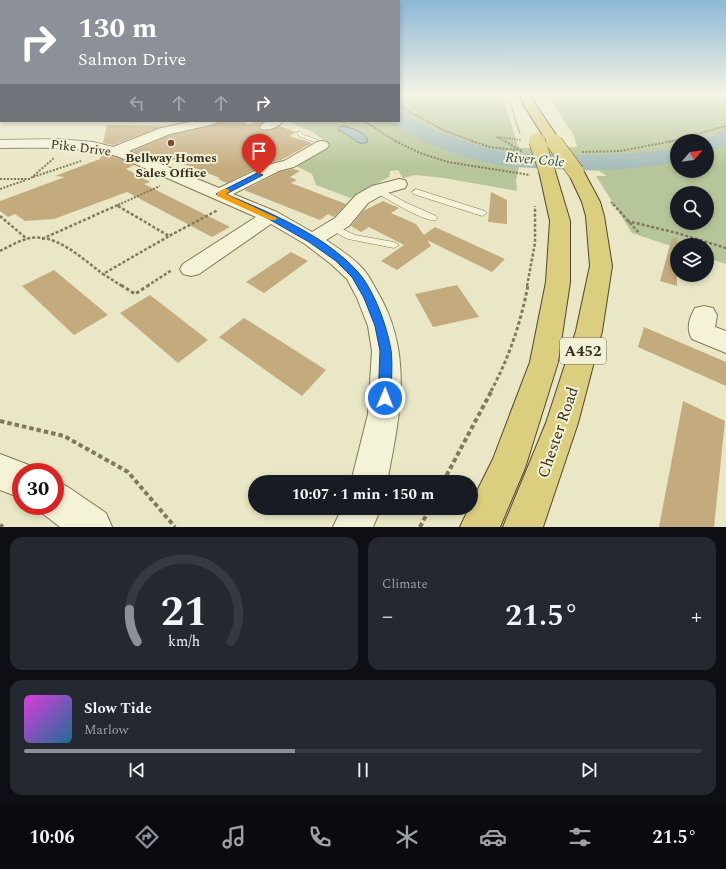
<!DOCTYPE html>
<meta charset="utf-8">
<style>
body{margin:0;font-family:Spectral,serif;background:#242831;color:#f1f3f6;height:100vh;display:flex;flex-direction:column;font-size:15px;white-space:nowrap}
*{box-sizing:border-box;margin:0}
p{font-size:13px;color:#9ea1a6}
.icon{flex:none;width:22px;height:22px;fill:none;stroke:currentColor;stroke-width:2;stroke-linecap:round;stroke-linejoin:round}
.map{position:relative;height:527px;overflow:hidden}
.side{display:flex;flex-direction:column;gap:10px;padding:10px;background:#0d0f14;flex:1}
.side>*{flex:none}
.hud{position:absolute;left:0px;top:0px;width:400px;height:122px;box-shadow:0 2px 6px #0003;background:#8c9099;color:#fff;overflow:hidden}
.needle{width:26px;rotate:61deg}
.controls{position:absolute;left:670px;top:134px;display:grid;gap:8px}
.controls a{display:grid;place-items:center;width:44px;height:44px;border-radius:50%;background:#171b24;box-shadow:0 2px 6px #0003;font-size:20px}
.speed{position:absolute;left:12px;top:463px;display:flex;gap:8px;font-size:20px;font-weight:700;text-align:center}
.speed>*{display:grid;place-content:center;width:52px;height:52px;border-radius:50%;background:#171b24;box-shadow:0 2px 6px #0003;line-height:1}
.speed .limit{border:6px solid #d22;background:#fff;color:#111}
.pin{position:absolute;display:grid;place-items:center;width:34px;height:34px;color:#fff;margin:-41px -17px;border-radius:50% 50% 50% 0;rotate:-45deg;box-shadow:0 0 4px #0007}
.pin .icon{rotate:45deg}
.me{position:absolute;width:44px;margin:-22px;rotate:1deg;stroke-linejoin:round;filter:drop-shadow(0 0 3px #0008)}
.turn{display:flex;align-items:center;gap:14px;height:84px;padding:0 12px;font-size:18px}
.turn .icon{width:52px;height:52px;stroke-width:2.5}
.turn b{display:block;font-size:28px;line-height:34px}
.lanes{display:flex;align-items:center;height:38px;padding:0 12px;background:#0003;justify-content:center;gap:20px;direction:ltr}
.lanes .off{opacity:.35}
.big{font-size:30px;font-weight:700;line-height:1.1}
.side .tile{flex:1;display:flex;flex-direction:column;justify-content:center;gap:6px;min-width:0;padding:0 14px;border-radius:12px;background:#242831}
.side .dial{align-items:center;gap:0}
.dial svg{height:104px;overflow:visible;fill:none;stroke:#363941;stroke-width:7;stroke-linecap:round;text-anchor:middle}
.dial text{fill:#f1f3f6;stroke:none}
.song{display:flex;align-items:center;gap:12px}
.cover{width:48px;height:48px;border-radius:6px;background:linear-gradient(135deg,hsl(300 70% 55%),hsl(200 70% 35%))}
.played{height:4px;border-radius:2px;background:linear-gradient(90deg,#8c9099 40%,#363941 40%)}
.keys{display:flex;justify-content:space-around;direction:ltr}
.heat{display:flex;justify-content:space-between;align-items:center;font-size:22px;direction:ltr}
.side .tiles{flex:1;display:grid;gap:10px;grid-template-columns:1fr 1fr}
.tile:last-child{grid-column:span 2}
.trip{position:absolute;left:248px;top:475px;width:230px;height:40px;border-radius:20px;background:#171b24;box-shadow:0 2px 6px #0003;font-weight:700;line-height:40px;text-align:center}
.dock{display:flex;height:64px;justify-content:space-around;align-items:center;background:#090b0e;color:#9ea1a6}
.dock .icon{width:28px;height:28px}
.dock .on{color:#8c9099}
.dock b{font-size:18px;color:#f1f3f6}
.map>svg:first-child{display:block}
</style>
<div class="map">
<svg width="726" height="527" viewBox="0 0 726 527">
<rect width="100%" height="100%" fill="#e9e7c5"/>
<path fill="#b7c69a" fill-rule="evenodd" d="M399 94H502L518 146 521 148 577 147 574 136 547 94H726V264L707 258V245H677V248L632 233 596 176H607L599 171 519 167 516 180 517 191 444 178 415 175 403 178 398 170 390 171 389 177 350 198 316 185 312 174 296 166 329 144 314 133 287 121H399ZM677 141H707V171H677ZM677 193H707V223H677Z"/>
<path fill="#a6bdbc" stroke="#6e8a8a" d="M344 126C353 129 366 132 368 142 358 146 356 140 347 135 345 133 341 131 338 130L339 127Z"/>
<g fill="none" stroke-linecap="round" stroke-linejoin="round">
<g fill="#a6bdbc" fill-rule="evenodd">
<path d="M399 113 406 115C429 128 453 139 479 146 502 152 525 153 549 154 592 156 634 155 677 148V162C636 170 595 171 553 169 541 168 529 168 517 167 473 163 429 147 392 123L390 121H399Z"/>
<path d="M726 131V146L707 152V141H699Z"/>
</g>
</g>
<g fill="#c4ab7e">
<path d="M223 121H245L247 125 258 121H264L259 126 261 130H271L280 126 296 132 289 136 312 143 281 160 266 164 227 183 218 179 220 178 161 155 151 159 133 151 170 135 215 125 218 122Z"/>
<path d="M107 125 164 126 113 145 103 143Z"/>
<path d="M101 154 117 157 134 165 126 169 150 182 144 184 230 227 212 237 127 192 54 219 25 221 15 214 8 217 0 211V201L65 177 55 176 100 159Z"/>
<path d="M293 169 300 171 290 177 297 180 291 183 346 204 334 217 328 214 320 220 244 190 280 172Z"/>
<path d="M491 192 507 200V224L488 222Z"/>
<path d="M383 201 399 208 391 213 416 224 424 235 435 227 505 259 492 272 427 240 431 246 397 270 381 261 404 245 369 227 361 232 351 226 363 211Z"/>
<path d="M672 238H677V286L660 281Z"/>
<path d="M291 252 308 261 264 293 246 282Z"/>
<path d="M54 270 108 315 74 335 22 286Z"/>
<path d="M457 285 479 317 433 327 415 294Z"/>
<path d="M150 295 208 340 178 363 120 313Z"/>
<path d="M244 318 326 370 302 396 219 337Z"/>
<path d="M644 327 726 362V386L638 347Z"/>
<path d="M683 401 725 421 714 527H659Z"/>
</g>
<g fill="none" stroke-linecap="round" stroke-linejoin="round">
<defs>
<g id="service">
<path d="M300 131 304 135 318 140 315 142 300 137 297 133Z"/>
<path d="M378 187 405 202 436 216 438 218 436 220C425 223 386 198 375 192L374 190Z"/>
<path d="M416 189 485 211 487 213 482 216 479 215 413 194 412 192Z"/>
<path d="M334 225 355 235 394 242 399 245 394 248 348 239 331 230 329 228Z"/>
</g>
<g id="minor">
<path d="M194 121H217L215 124 170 134 129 151 219 188 267 165 284 161 317 142 322 141 327 142 329 145 327 148 294 167 279 171 233 194 277 212 312 232 335 218 356 195 372 186 399 179 405 180 407 184 405 188 384 194 368 203 349 226 326 240C339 249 354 258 364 270 369 276 373 284 377 291 414 353 400 415 387 482H351L368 414 372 351 368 326 357 298 347 279 331 264 305 244 271 224 199 274 191 276 183 274 180 269 183 264 256 217 117 156C77 146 41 148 0 148V140L58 139 93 142 113 147 161 128Z"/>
<path d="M267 121H283C279 127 269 131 261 129L260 126Z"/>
<path d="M704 306 713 308 717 315 715 327 726 331V353L692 339C686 329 689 318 695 308Z"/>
<path d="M342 508H381L373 527H333Z"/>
</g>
<g id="tertiary">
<path d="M0 454 34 467 36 472H21V498L0 490Z"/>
<path d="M55 481 68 487 106 513 112 527H60L42 513 39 506H55Z"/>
</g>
<g id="trunk">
<path d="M520 94H530L535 104 561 142 559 145 554 146 549 145 523 104Z"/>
<path d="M547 166 553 168 555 171 570 221V282L558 362 525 468 500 527H460L469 508H471V503L493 459 530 362 546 282 550 221 539 171 541 168Z"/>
<path d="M576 167 582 169 584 172 600 202 604 216 612 266 602 331 578 423 543 527H503L546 423 576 331 590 266 586 216 582 202 568 172 570 169Z"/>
</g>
</defs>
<use href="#service" stroke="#82795d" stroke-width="1"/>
<use href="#minor" stroke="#82795d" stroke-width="2"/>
<use href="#tertiary" stroke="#82795d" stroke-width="2"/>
<use href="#trunk" stroke="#514731" stroke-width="2"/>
<g stroke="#82795d" stroke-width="1.5" stroke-dasharray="1.5 1" stroke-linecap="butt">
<path d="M507 94 520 134"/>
<path d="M399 106 443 130 475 142"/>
<path d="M364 121 397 142"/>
<path d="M506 142 497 137 521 140"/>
<path d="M668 142 726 126"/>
</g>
<g stroke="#82795d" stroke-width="2" stroke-dasharray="2 1.5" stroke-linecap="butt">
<path d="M395 141 420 153 448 162 530 175"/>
<path d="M472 141 490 147 523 151"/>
<path d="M505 141 519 150"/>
<path d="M582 152 620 151 673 141"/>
<path d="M33 177 81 161"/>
<path d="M0 179H30L54 158"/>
<path d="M0 189 26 180"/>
<path d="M611 202 614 205"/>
<path d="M118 205 160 186"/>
</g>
<g stroke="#82795d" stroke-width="2.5" stroke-dasharray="3 2" stroke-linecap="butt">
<path d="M613 204 640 234"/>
<path d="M118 206 169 236 218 210"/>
<path d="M0 216 27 239"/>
<path d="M627 221 677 233 726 248"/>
<path d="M42 239 120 204"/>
<path d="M0 251C8 247 17 242 26 239 55 231 81 258 103 274"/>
<path d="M122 286 103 274 169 236"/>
<path d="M147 286 172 270"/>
<path d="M527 286 535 243V206"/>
</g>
<g stroke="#82795d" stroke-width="3" stroke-dasharray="3.5 2.5" stroke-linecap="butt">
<path d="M121 285 135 294 149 285"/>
<path d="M491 391C509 358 521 322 528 285"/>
</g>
<g stroke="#82795d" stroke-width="4" stroke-dasharray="4.5 3" stroke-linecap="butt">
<path d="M0 421 64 436 128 472 175 527"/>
<path d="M443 482 492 390"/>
<path d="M0 525 3 527"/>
<path d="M420 527 430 508"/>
</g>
<use href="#service" fill="#f5f3d7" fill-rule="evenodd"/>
<use href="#minor" fill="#f5f3d7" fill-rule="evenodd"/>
<use href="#tertiary" fill="#f5f3d7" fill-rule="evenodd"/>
<use href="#trunk" fill="#dcce7f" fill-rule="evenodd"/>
<defs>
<path id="trunk-bridge-far1" d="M537 141V142"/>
<g id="trunk-bridge">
<path d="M537 141 547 171"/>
<path d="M554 142 576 172"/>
</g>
</defs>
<use href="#trunk-bridge-far1" stroke="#514731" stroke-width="13" stroke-linecap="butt"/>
<use href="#trunk-bridge" stroke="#514731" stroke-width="17" stroke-linecap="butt"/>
<use href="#trunk-bridge-far1" stroke="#dcce7f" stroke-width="12"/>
<use href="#trunk-bridge" stroke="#dcce7f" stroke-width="16"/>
</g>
<linearGradient id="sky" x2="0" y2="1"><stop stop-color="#8db8d6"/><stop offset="0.56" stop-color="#f5f4e5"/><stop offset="1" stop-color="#f5f4e5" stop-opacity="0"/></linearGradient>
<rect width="726" height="168" fill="url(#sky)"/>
<path fill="#1a73e8" stroke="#114b97" d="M257 173 263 175 226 194C270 213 325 235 358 272 374 290 387 326 391 350 393 365 391 383 391 398L389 402 385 404 380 402 378 398 380 351 375 326 364 298 352 277 336 261 309 242 267 218 216 194Z"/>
<path fill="#f59e0b" d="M224 189H227L230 191 226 194 277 218 276 220H270L217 196V193Z"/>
<circle fill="#8b4733" stroke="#f2f0d4" stroke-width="1.5" cx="171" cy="143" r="4"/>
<g text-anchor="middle" stroke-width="4" stroke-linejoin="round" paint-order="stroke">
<g font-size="13" fill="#342e1f" stroke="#f2f0d4">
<text transform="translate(81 147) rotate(7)" y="5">Pike Drive</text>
</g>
<g font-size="13" font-weight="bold" fill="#342e1f" stroke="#f2f0d4">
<text x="171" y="162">Bellway Homes<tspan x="171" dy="15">Sales Office</tspan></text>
</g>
<g font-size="14" font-style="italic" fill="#304c52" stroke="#f2f0d4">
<text transform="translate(535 159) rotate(5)" y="5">River Cole</text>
</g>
<rect fill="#f2f0d4" stroke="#6d6855" stroke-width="1" x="560" y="338" width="46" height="26" rx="3"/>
<g font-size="15" font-weight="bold" fill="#342e1f">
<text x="583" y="356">A452</text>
</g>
<g font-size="16" fill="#342e1f" stroke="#f2f0d4">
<text transform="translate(557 432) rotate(-71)" y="6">Chester Road</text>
</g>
</g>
</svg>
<div class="controls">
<a><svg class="needle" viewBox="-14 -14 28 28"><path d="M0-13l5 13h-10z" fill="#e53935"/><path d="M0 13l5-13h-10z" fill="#9ea1a6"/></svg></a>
<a><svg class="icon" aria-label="search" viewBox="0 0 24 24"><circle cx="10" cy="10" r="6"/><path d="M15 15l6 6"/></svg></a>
<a><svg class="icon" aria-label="layers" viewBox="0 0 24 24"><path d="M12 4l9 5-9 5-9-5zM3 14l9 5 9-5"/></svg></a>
</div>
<div class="speed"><div class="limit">30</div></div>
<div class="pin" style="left:259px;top:175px;background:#d93025"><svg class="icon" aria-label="arrive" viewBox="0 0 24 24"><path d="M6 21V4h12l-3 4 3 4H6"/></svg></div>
<svg class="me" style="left:385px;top:398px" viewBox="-20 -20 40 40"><circle r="17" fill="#1a73e8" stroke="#fff" stroke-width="3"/><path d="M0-11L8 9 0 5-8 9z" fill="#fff"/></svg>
<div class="trip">10:07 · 1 min · 150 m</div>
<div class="hud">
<div class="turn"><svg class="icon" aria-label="right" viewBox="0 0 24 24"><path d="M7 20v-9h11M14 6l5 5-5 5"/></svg><div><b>130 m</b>Salmon Drive</div></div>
<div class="lanes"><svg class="icon off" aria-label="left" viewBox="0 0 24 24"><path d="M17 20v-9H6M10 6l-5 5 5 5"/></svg><svg class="icon off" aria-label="ahead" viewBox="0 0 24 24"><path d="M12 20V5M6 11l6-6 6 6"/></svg><svg class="icon off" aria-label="ahead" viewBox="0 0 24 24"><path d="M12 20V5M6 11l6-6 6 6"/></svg><svg class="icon" aria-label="right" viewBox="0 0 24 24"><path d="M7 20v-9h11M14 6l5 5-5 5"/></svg></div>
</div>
</div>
<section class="side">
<div class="tiles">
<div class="tile dial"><svg viewBox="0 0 100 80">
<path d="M14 69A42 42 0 1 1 86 69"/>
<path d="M14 69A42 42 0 0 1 8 44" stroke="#8c9099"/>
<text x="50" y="56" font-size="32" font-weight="700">21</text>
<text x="50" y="72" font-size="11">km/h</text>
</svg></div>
<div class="tile"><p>Climate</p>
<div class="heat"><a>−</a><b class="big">21.5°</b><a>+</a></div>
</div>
<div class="tile">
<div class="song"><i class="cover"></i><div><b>Slow Tide</b><p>Marlow</p></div></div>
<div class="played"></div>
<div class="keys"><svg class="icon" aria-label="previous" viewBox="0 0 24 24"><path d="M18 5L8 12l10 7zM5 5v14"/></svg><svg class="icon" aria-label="pause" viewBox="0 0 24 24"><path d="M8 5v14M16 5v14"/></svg><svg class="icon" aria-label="next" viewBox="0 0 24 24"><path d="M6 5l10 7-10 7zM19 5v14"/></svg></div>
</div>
</div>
</section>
<nav class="dock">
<b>10:06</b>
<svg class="icon on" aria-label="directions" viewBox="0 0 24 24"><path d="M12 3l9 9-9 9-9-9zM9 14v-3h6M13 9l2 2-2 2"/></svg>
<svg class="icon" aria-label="music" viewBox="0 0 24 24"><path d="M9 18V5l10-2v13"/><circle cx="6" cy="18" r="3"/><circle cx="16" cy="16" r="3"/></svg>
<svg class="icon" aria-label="phone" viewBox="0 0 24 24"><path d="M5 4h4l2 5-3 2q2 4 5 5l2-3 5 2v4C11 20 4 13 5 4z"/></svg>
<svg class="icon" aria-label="climate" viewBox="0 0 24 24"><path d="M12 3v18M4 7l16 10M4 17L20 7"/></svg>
<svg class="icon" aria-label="car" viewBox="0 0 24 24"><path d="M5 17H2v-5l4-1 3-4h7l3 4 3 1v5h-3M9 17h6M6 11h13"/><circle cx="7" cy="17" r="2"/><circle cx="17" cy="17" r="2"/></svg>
<svg class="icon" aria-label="filters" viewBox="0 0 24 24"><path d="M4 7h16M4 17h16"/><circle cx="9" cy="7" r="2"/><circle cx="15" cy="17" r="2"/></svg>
<b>21.5°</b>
</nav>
